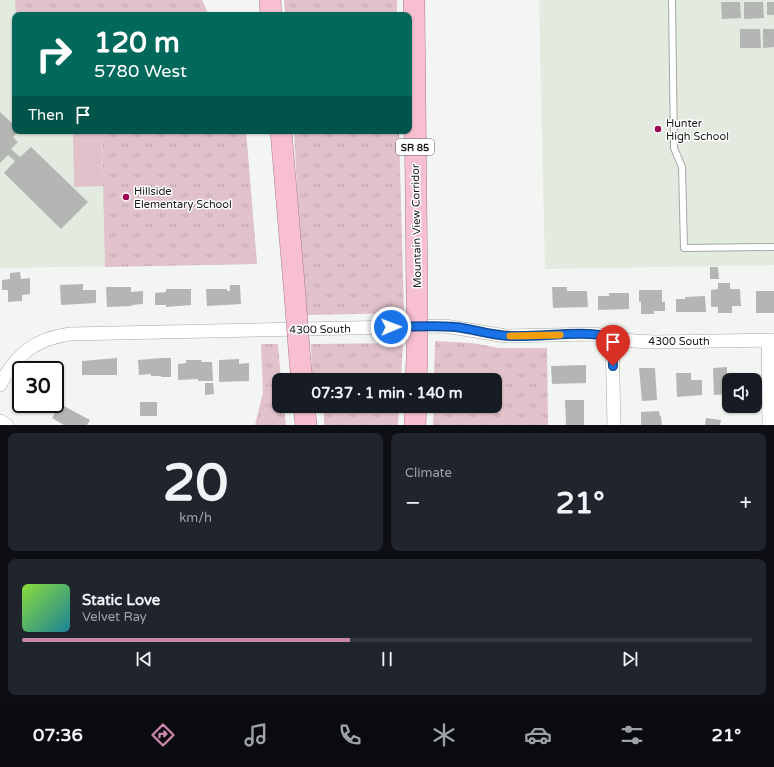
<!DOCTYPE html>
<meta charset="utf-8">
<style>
body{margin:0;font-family:"Varela Round",sans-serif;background:#20242c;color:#f1f3f6;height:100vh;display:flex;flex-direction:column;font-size:15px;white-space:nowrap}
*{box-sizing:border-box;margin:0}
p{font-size:13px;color:#9ea1a6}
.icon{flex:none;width:22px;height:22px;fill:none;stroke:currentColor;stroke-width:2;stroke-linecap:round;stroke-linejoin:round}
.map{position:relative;height:425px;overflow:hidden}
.sheet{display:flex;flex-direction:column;gap:8px;padding:8px;background:#0d0f14;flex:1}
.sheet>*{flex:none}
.banner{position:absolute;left:12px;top:12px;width:400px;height:122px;border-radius:8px;box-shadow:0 1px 3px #0004;background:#00695c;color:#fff;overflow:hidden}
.controls{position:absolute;left:722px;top:373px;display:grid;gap:8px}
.controls a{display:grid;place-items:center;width:40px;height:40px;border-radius:8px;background:#171b24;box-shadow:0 1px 3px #0004;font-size:20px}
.speed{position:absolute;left:12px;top:361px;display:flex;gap:8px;font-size:20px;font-weight:700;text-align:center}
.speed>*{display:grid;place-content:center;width:52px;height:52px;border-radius:50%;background:#171b24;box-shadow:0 1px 3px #0004;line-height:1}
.speed .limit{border:2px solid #111;border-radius:6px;background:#fff;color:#111}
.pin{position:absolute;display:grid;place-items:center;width:34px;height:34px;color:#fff;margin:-41px -17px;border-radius:50% 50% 50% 0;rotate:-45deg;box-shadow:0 0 4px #0007}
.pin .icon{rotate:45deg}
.me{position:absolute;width:44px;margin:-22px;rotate:89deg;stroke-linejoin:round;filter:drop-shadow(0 0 3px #0008)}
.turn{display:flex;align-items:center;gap:14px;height:84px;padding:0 16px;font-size:18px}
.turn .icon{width:52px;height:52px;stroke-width:2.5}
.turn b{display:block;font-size:28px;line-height:34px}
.then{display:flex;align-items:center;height:38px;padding:0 16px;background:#0003;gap:8px;font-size:15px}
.big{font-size:30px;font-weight:800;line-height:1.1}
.sheet .card{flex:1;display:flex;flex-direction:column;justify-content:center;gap:6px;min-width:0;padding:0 14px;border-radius:8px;background:#20242c}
.sheet .dial{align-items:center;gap:0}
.dial b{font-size:52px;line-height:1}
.song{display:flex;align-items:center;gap:12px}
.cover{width:48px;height:48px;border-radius:6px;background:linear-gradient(135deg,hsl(90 70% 55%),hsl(190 70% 35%))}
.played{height:4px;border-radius:2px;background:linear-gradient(90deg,#cb87ab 45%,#363941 45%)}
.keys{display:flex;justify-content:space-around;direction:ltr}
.heat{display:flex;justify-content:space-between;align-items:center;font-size:22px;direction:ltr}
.sheet .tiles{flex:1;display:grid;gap:8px;grid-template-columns:1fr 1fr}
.card:last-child{grid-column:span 2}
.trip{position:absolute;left:272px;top:373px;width:230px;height:40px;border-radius:8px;background:#171b24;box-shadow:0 1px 3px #0004;font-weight:800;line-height:40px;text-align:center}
.menu{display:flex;height:64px;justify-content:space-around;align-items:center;background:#090b0e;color:#9ea1a6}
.menu .icon{width:28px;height:28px}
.menu .selected{color:#cb87ab}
.menu b{font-size:18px;color:#f1f3f6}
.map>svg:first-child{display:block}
</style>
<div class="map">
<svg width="774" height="425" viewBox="0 0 774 425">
<defs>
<pattern id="grass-tufts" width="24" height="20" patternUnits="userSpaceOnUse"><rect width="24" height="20" fill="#e1c2ca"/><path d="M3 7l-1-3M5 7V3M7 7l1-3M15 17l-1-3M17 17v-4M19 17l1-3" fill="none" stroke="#c0a6ad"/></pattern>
</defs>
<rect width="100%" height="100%" fill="#f3f5f2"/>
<g fill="#e3eae0">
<path d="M0 0H202L209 15H15V131H246L257 264 0 268Z"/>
<path d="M539 0H774V265L545 269Z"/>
</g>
<g fill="url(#grass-tufts)">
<path d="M15 0H202L209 15H16Z"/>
<path d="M284 0H397V15H285Z"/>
<path d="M102 131H246L257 264 105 267Z"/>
<path d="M294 131H399L404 313 307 315 300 246Z"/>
<path d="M435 341 472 343 499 348H547L548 425H433L434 406H495V380H434Z"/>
<path d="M403 343 401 380H314L312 373 311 344Z"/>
<path d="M261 344H278L281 380H279V406H284L286 425H255L263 393Z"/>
<path d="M321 406H399L398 425H324V416Z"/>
</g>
<path fill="#e1c2ca" d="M73 131H102L103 186 74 187Z"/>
<g fill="#b4b6b3">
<path d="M721 2H740L741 18 722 19Z"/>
<path d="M744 2H763L764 18 744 19Z"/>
<rect x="767" y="2" width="7" height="13"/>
<path d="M740 29H760L761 48H740Z"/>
<path d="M763 29H774V47L763 48Z"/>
<path d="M0 112 15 126V131H19L13 137 18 142 11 149 20 157 31 147 88 202 61 229 4 173 15 161 8 155 0 163Z"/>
<path d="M710 267H718L719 279H710Z"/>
<path d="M20 272 21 279 30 278V294L22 295V301L8 302V290H2V280L10 279V273Z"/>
<path d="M718 283H730V289H740L741 306H732V313H718V307H711V290L718 289Z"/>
<path d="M83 284V290H96V303L61 305 60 285Z"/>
<path d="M230 285H240L241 304 207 306 206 289H227V291H230Z"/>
<path d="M106 287H131V292L143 291V304L132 305V306L107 307Z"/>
<path d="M552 287H567V291H587L588 307 553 308Z"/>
<path d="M166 289H191V305L166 307V305H155V293L166 292Z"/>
<path d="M639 290H662V302H665V311H654V314H641V302H639Z"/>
<rect x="756" y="291" width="18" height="22"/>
<path d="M609 293H629V309L598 310V296H609Z"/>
<path d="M705 296 706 312H676V299H685V297Z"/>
<path d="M117 358V375H82V361Z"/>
<path d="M161 358H171V377H161V376H151V374L139 375 138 360Z"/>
<path d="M239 359V364L249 363V381L219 382V360Z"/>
<path d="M186 360H201L202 362H212L213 381H198V379L178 380V364L186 363Z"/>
<path d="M586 365V383L552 384 551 366Z"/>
<path d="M727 367V374L739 373V380H729V394L714 395 713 368Z"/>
<path d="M639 368H655L657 400 642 401Z"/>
<path d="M676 373H691V380H702V395L677 397Z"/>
<path d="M205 383H213L214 394 205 395Z"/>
<path d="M565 400H584V425H566Z"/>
<rect x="140" y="402" width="17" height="14"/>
<path d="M29 404H50L45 412 36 406 35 408Z"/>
<path d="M60 404 90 420 87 425H64L52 418Z"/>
<path d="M659 411 660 416H661L662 425H641V412Z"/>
<path d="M706 418 721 420 720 425H705Z"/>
</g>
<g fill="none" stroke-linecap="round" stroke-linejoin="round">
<defs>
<path id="service" d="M672 0 674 148 682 167 684 248 774 247"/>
<g id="minor">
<path d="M612 337 614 425"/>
<path d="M768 340 769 425"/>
<path d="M0 385C16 354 35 339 70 334L445 326 506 336 594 334 634 341 656 342 774 340"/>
<path d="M0 421 7 425"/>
</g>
<g id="trunk">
<path d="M270 0 271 15"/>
<path d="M414 0 417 295"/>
<path d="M281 131 295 296"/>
<path d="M300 361 302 380"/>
<path d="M416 380 417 359"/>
<path d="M304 406 306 425"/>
<path d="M415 425 416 406"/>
</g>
</defs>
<use href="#service" stroke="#a6a8a5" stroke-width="8"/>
<use href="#minor" stroke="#a6a8a5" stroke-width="14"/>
<use href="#trunk" stroke="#a87a87" stroke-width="22"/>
<use href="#service" stroke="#fff" stroke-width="6"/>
<use href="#minor" stroke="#fff" stroke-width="13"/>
<use href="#trunk" stroke="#f7bfcf" stroke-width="21"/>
<defs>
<g id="trunk-bridge">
<path d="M295 296 300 361"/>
<path d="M417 359V295"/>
</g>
</defs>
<use href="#trunk-bridge" stroke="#a87a87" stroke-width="22" stroke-linecap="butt"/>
<use href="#trunk-bridge" stroke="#f7bfcf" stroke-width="21"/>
</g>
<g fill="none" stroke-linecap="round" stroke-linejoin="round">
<defs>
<path id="route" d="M391 327C412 327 434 325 455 327 474 329 492 336 512 336 545 337 580 330 612 337L613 366"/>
</defs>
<use href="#route" stroke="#114b97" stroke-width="10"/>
<use href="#route" stroke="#1a73e8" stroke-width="7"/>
<path stroke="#f59e0b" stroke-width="7" d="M510 336 560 335"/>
</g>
<g fill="#9c0450" stroke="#fff" stroke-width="1.5">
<circle cx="658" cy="129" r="4"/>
<circle cx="126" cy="197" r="4"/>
</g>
<g text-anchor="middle" stroke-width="3" stroke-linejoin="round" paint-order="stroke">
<rect fill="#fff" stroke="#5e5e5d" stroke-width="1" x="396" y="139" width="38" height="16" rx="3"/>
<g font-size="10" font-weight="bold" fill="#191918">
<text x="415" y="151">SR 85</text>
</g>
<g font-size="11" fill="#191918" stroke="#fff" text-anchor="start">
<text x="666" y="127">Hunter<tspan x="666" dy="13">High School</tspan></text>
<text x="134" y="195">Hillside<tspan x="134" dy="13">Elementary School</tspan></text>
</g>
<g font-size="11" fill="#191918" stroke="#fff">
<text transform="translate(416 226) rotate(-91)" y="4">Mountain View Corridor</text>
<text transform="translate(320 329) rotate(-1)" y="4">4300 South</text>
<text x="679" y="345">4300 South</text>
</g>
</g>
</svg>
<div class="controls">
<a><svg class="icon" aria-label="sound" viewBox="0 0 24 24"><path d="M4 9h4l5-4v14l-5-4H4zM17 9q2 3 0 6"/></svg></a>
</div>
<div class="speed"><div class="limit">30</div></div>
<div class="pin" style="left:613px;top:366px;background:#d93025"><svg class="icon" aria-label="arrive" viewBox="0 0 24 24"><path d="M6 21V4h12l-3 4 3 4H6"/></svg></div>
<svg class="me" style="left:391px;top:327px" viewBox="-20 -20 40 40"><circle r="17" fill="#1a73e8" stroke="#fff" stroke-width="3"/><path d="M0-11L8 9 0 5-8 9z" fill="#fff"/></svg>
<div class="trip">07:37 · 1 min · 140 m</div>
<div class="banner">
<div class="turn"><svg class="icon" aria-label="right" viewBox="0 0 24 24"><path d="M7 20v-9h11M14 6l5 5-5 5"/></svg><div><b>120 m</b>5780 West</div></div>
<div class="then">Then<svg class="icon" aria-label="arrive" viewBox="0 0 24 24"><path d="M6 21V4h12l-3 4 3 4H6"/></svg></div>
</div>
</div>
<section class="sheet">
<div class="tiles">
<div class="card dial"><b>20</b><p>km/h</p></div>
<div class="card"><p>Climate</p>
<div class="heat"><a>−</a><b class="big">21°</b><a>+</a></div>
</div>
<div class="card">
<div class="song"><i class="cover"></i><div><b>Static Love</b><p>Velvet Ray</p></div></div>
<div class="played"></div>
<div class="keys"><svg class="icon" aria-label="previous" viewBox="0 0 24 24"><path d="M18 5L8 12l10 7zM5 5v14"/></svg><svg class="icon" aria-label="pause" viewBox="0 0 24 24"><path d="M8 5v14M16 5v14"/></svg><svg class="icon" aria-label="next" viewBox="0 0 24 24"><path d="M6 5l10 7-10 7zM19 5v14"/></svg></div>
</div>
</div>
</section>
<nav class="menu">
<b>07:36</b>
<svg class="icon selected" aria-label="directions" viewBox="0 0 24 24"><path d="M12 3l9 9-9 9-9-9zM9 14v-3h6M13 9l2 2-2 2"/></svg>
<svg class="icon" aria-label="music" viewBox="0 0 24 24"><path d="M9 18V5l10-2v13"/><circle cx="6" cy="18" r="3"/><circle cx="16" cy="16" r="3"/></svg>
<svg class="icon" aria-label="phone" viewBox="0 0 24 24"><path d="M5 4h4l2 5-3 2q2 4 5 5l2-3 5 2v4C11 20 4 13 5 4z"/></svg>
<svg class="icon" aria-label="climate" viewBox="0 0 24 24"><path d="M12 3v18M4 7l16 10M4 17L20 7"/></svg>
<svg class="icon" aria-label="car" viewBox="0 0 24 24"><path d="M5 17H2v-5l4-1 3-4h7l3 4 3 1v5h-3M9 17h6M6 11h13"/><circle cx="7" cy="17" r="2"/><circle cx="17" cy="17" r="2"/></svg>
<svg class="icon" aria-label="filters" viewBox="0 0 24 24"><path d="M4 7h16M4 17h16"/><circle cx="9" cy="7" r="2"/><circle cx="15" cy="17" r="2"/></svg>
<b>21°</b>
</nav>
